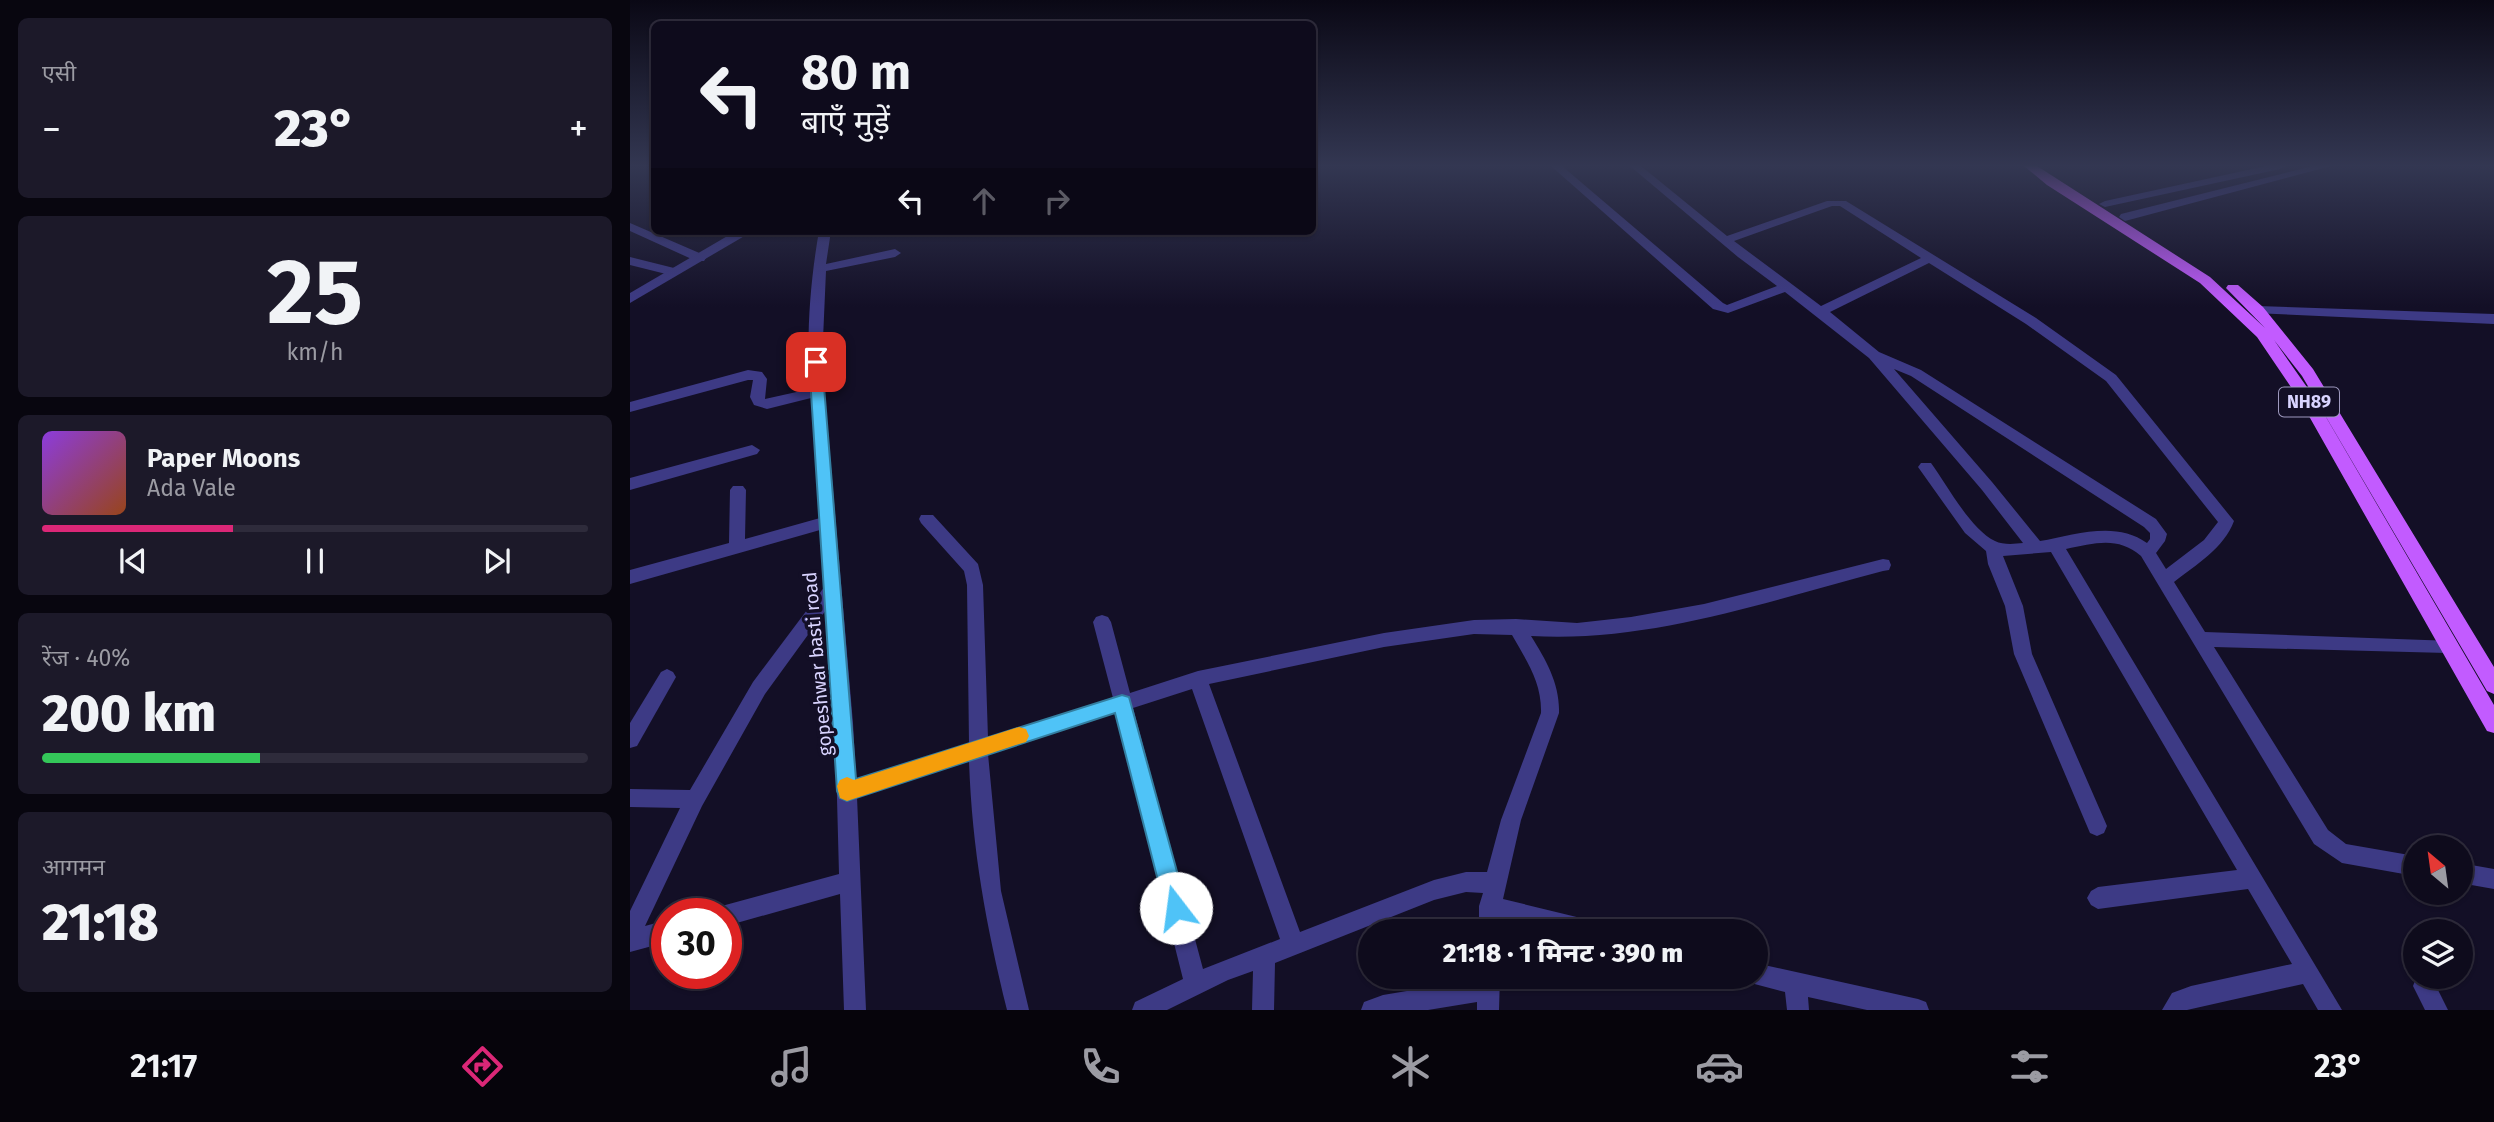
<!DOCTYPE html>
<html lang="hi">
<meta charset="utf-8">
<style>
body{margin:0;font-family:"Fira Sans","Noto Sans Devanagari",sans-serif;background:#1c1929;color:#f1f3f6;height:100vh;display:flex;flex-direction:column;font-size:26px;white-space:nowrap}
*{box-sizing:border-box;margin:0}
p{font-size:23px;color:#9b9ba3}
.icon{flex:none;width:38px;height:38px;fill:none;stroke:currentColor;stroke-width:2;stroke-linecap:round;stroke-linejoin:round}
.map{position:relative;flex:1;overflow:hidden}
.sheet{display:flex;flex-direction:column;gap:18px;padding:18px;background:#08060f;width:630px}
.sheet>*{flex:none}
.top-card{position:absolute;left:21px;top:21px;width:665px;height:214px;border-radius:10px;box-shadow:0 2px 5px #0004,0 0 0 2px #2e2b3b;background:#0e0b1c;color:#f1f3f6;overflow:hidden}
.needle{width:46px;rotate:331deg}
.buttons{position:absolute;left:1773px;top:835px;display:grid;gap:14px}
.buttons a{display:grid;place-items:center;width:70px;height:70px;border-radius:50%;background:#0e0b1c;box-shadow:0 2px 5px #0004,0 0 0 2px #2e2b3b;font-size:35px}
.speed{position:absolute;left:21px;top:898px;display:flex;gap:14px;font-size:35px;font-weight:700;text-align:center}
.speed>*{display:grid;place-content:center;width:91px;height:91px;border-radius:50%;background:#0e0b1c;box-shadow:0 2px 5px #0004,0 0 0 2px #2e2b3b;line-height:1}
.speed .limit{border:10px solid #d22;background:#fff;color:#111}
.pin{position:absolute;display:grid;place-items:center;width:60px;height:60px;color:#fff;margin:-30px;border-radius:14px;box-shadow:0 4px 10px #0006}
.me{position:absolute;width:77px;margin:-38px;rotate:345deg;stroke-linejoin:round;filter:drop-shadow(0 0 5px #0008)}
.turn{display:flex;align-items:center;gap:24px;height:147px;padding:0 35px;font-size:32px}
.turn .icon{width:91px;height:91px;stroke-width:2.5}
.turn b{display:block;font-size:49px;line-height:60px}
.lanes{display:flex;align-items:center;height:66px;padding:0 35px;background:#0003;justify-content:center;gap:35px;direction:ltr}
.lanes .off{opacity:.35}
.big{font-size:52px;font-weight:800;line-height:1.1}
.sheet .widget{flex:1;display:flex;flex-direction:column;justify-content:center;gap:10px;min-width:0;padding:0 24px;border-radius:10px;background:#1c1929}
.sheet .dial{align-items:center;gap:0}
.dial b{font-size:91px;line-height:1}
.song{display:flex;align-items:center;gap:21px}
.cover{width:84px;height:84px;border-radius:10px;background:linear-gradient(135deg,hsl(270 70% 55%),hsl(20 70% 35%))}
.played{height:7px;border-radius:4px;background:linear-gradient(90deg,#db2777 35%,#2e2b3b 35%)}
.keys{display:flex;justify-content:space-around;direction:ltr}
.heat{display:flex;justify-content:space-between;align-items:center;font-size:38px;direction:ltr}
.charge{height:10px;border-radius:5px;background:linear-gradient(90deg,#34c759 40%,#2e2b3b 0)}
.trip{position:absolute;left:728px;top:919px;width:410px;height:70px;border-radius:35px;background:#0e0b1c;box-shadow:0 2px 5px #0004,0 0 0 2px #2e2b3b;font-weight:800;line-height:70px;text-align:center}
.dock{display:flex;height:112px;justify-content:space-around;align-items:center;background:#06040b;color:#9b9ba3}
.dock .icon{width:49px;height:49px}
.dock .current{color:#db2777}
.dock b{font-size:32px;color:#f1f3f6}
main{display:flex;flex:1;min-height:0}
.map>svg:first-child{display:block}
</style>
<main>
<section class="sheet">
<div class="widget"><p>एसी</p>
<div class="heat"><a>−</a><b class="big">23°</b><a>+</a></div>
</div>
<div class="widget dial"><b>25</b><p>km/h</p></div>
<div class="widget">
<div class="song"><i class="cover"></i><div><b>Paper Moons</b><p>Ada Vale</p></div></div>
<div class="played"></div>
<div class="keys"><svg class="icon" aria-label="previous" viewBox="0 0 24 24"><path d="M18 5L8 12l10 7zM5 5v14"/></svg><svg class="icon" aria-label="pause" viewBox="0 0 24 24"><path d="M8 5v14M16 5v14"/></svg><svg class="icon" aria-label="next" viewBox="0 0 24 24"><path d="M6 5l10 7-10 7zM19 5v14"/></svg></div>
</div>
<div class="widget"><p>रेंज · 40%</p><b class="big">200 km</b><div class="charge"></div></div>
<div class="widget"><p>आगमन</p><b class="big">21:18</b></div>
</section>
<div class="map">
<svg width="1864" height="1010" viewBox="0 0 1864 1010">
<rect width="100%" height="100%" fill="#130f26"/>
<g fill="none" stroke-linecap="round" stroke-linejoin="round">
<g fill="#3d3a85" fill-rule="evenodd">
<path d="M921 166H932L1093 303 1097 305 1147 286 1108 257 1000 166H1011L1097 236 1197 201H1216L1406 318 1486 375 1604 521C1594 548 1566 565 1544 582L1575 632 1823 641 1826 646 1823 651 1817 653 1584 647 1698 830 1716 844 1785 856V876L1712 863 1684 844 1511 556C1488 536 1465 543 1436 549L1712 1010H1688L1673 984 1557 1010H1532L1542 993 1561 986 1662 964 1618 889 1468 909 1461 905 1457 898 1461 891 1468 887 1607 870 1421 552 1373 556 1393 606 1402 654 1477 826 1474 833 1467 836 1460 833 1384 654 1375 606 1358 564 1356 551 1335 533 1288 467 1291 463H1301C1317 485 1341 530 1365 541 1373 545 1384 544 1393 543L1352 490 1239 358 1155 292 1098 313 1083 309ZM1202 206H1210L1291 258 1191 306 1104 241ZM1299 263 1396 324 1476 381 1588 522 1574 540 1536 569 1526 553 1535 541 1537 534 1526 519 1291 370 1249 352 1200 312ZM1264 369 1281 376 1514 527 1520 533V539L1517 543C1486 520 1444 535 1410 541L1362 482Z"/>
<path d="M1636 166H1656L1650 169 1475 207 1469 204 1475 201Z"/>
<path d="M1683 166H1701L1495 221 1489 217 1491 214Z"/>
<path d="M0 223 74 255 76 258 74 261H66L0 231Z"/>
<path d="M189 231H201L196 264 265 249 271 253 265 257 196 271 192 362 223 723 226 779 339 744 337 585 334 571 291 523 289 519 291 515H303L348 564 353 585 358 738 483 698 463 622 466 617 472 615 478 617 481 622 500 693 568 671 754 633 844 620 886 619 947 623 1001 617 1074 604 1253 559 1259 560 1261 565 1259 570 1253 571C1138 601 1021 643 901 636 916 660 930 684 929 713L891 820 873 899 959 920 967 923 970 931H917L872 920 871 931H849V906L853 893 836 892 804 900 645 963 644 1010H622L623 971 598 980 537 1010H502L505 1002 553 979 486 713 358 754 371 891 399 1010H377C356 925 342 849 339 761L227 797 236 1010H214L210 894 96 926V914H86L88 907 209 874 205 723 196 610 135 694 72 806 15 926 37 920V942L0 952V911L50 808 0 807V789L60 790 123 682 195 586 190 530 0 584V570L99 543 100 490 103 486H113L116 490 115 539 190 518 181 398 137 409 124 405 120 397 123 380H118L0 412V402L118 370 132 372 137 379 135 399 180 389C176 337 180 282 189 231ZM844 634 882 635C896 660 912 682 911 713L871 820 857 872H836L804 880 670 932 579 684 754 647ZM562 689 650 939 573 969 503 708Z"/>
<path d="M0 257 48 269 50 272 44 276 0 265Z"/>
<path d="M122 445 130 450 127 454 0 490V478Z"/>
<path d="M37 669 43 672 46 677 7 746 0 748V723L31 672Z"/>
<path d="M1830 863 1864 869V889L1830 883Z"/>
<path d="M1125 963 1288 999 1296 1002 1299 1010H1237L1178 997 1179 1010H1157L1155 992 1117 982 1115 976H1125Z"/>
<path d="M848 976H870L869 1010H847V1002L798 1010H731L734 1002 753 995 848 979Z"/>
<path d="M1790 976 1802 978 1818 1010H1795L1783 986 1786 978Z"/>
</g>
<g fill="#3d3a85" fill-rule="evenodd">
<path d="M106 231H123L0 303V293Z"/>
<path d="M1628 306 1864 314V324L1623 313 1621 310Z"/>
</g>
<path fill="#c25bff" fill-rule="evenodd" d="M1394 166H1407L1580 277 1635 328 1596 288 1598 285H1608L1633 307 1683 369 1864 667V694L1857 691 1672 376 1644 340 1686 400 1864 705V733L1857 731 1671 402 1627 337 1570 283 1417 185Z"/>
</g>
<linearGradient id="sky" x2="0" y2="1"><stop stop-color="#0a0815"/><stop offset="0.54" stop-color="#333752"/><stop offset="1" stop-color="#333752" stop-opacity="0"/></linearGradient>
<rect width="1864" height="307" fill="url(#sky)"/>
<path fill="#4fc3f7" stroke="#337fa1" stroke-width="2" d="M186 357 192 362 226 779 492 695 499 697 557 908 553 915 546 918 538 915 535 908 485 713 217 801 210 798 207 791 179 362Z"/>
<path fill="#f59e0b" d="M389 727 396 729 399 736 396 742 389 744 217 801 210 798 207 786 210 780 217 777 224 780Z"/>
<g text-anchor="middle" stroke-width="7" stroke-linejoin="round" paint-order="stroke">
<rect fill="#130f26" stroke="#9e99be" stroke-width="2" x="1649" y="387.5" width="60" height="29" rx="5"/>
<g font-size="18" font-weight="bold" fill="#d9d4ff">
<text x="1679" y="408">NH89</text>
</g>
<g font-size="19" fill="#d9d4ff" stroke="#130f26">
<text transform="translate(187 664) rotate(-95)" y="7">gopeshwar basti road</text>
</g>
</g>
</svg>
<div class="buttons">
<a><svg class="needle" viewBox="-14 -14 28 28"><path d="M0-13l5 13h-10z" fill="#e53935"/><path d="M0 13l5-13h-10z" fill="#9b9ba3"/></svg></a>
<a><svg class="icon" aria-label="layers" viewBox="0 0 24 24"><path d="M12 4l9 5-9 5-9-5zM3 14l9 5 9-5"/></svg></a>
</div>
<div class="speed"><div class="limit">30</div></div>
<div class="pin" style="left:186px;top:362px;background:#d93025"><svg class="icon" aria-label="arrive" viewBox="0 0 24 24"><path d="M6 21V4h12l-3 4 3 4H6"/></svg></div>
<svg class="me" style="left:546px;top:908px" viewBox="-20 -20 40 40"><circle r="19" fill="#fff"/><path d="M0-13L10 11 0 6-10 11z" fill="#4fc3f7"/></svg>
<div class="trip">21:18 · 1 मिनट · 390 m</div>
<div class="top-card">
<div class="turn"><svg class="icon" aria-label="left" viewBox="0 0 24 24"><path d="M17 20v-9H6M10 6l-5 5 5 5"/></svg><div><b>80 m</b>बाएँ मुड़ें</div></div>
<div class="lanes"><svg class="icon" aria-label="left" viewBox="0 0 24 24"><path d="M17 20v-9H6M10 6l-5 5 5 5"/></svg><svg class="icon off" aria-label="ahead" viewBox="0 0 24 24"><path d="M12 20V5M6 11l6-6 6 6"/></svg><svg class="icon off" aria-label="right" viewBox="0 0 24 24"><path d="M7 20v-9h11M14 6l5 5-5 5"/></svg></div>
</div>
</div>
</main>
<nav class="dock">
<b>21:17</b>
<svg class="icon current" aria-label="directions" viewBox="0 0 24 24"><path d="M12 3l9 9-9 9-9-9zM9 14v-3h6M13 9l2 2-2 2"/></svg>
<svg class="icon" aria-label="music" viewBox="0 0 24 24"><path d="M9 18V5l10-2v13"/><circle cx="6" cy="18" r="3"/><circle cx="16" cy="16" r="3"/></svg>
<svg class="icon" aria-label="phone" viewBox="0 0 24 24"><path d="M5 4h4l2 5-3 2q2 4 5 5l2-3 5 2v4C11 20 4 13 5 4z"/></svg>
<svg class="icon" aria-label="climate" viewBox="0 0 24 24"><path d="M12 3v18M4 7l16 10M4 17L20 7"/></svg>
<svg class="icon" aria-label="car" viewBox="0 0 24 24"><path d="M5 17H2v-5l4-1 3-4h7l3 4 3 1v5h-3M9 17h6M6 11h13"/><circle cx="7" cy="17" r="2"/><circle cx="17" cy="17" r="2"/></svg>
<svg class="icon" aria-label="filters" viewBox="0 0 24 24"><path d="M4 7h16M4 17h16"/><circle cx="9" cy="7" r="2"/><circle cx="15" cy="17" r="2"/></svg>
<b>23°</b>
</nav>
